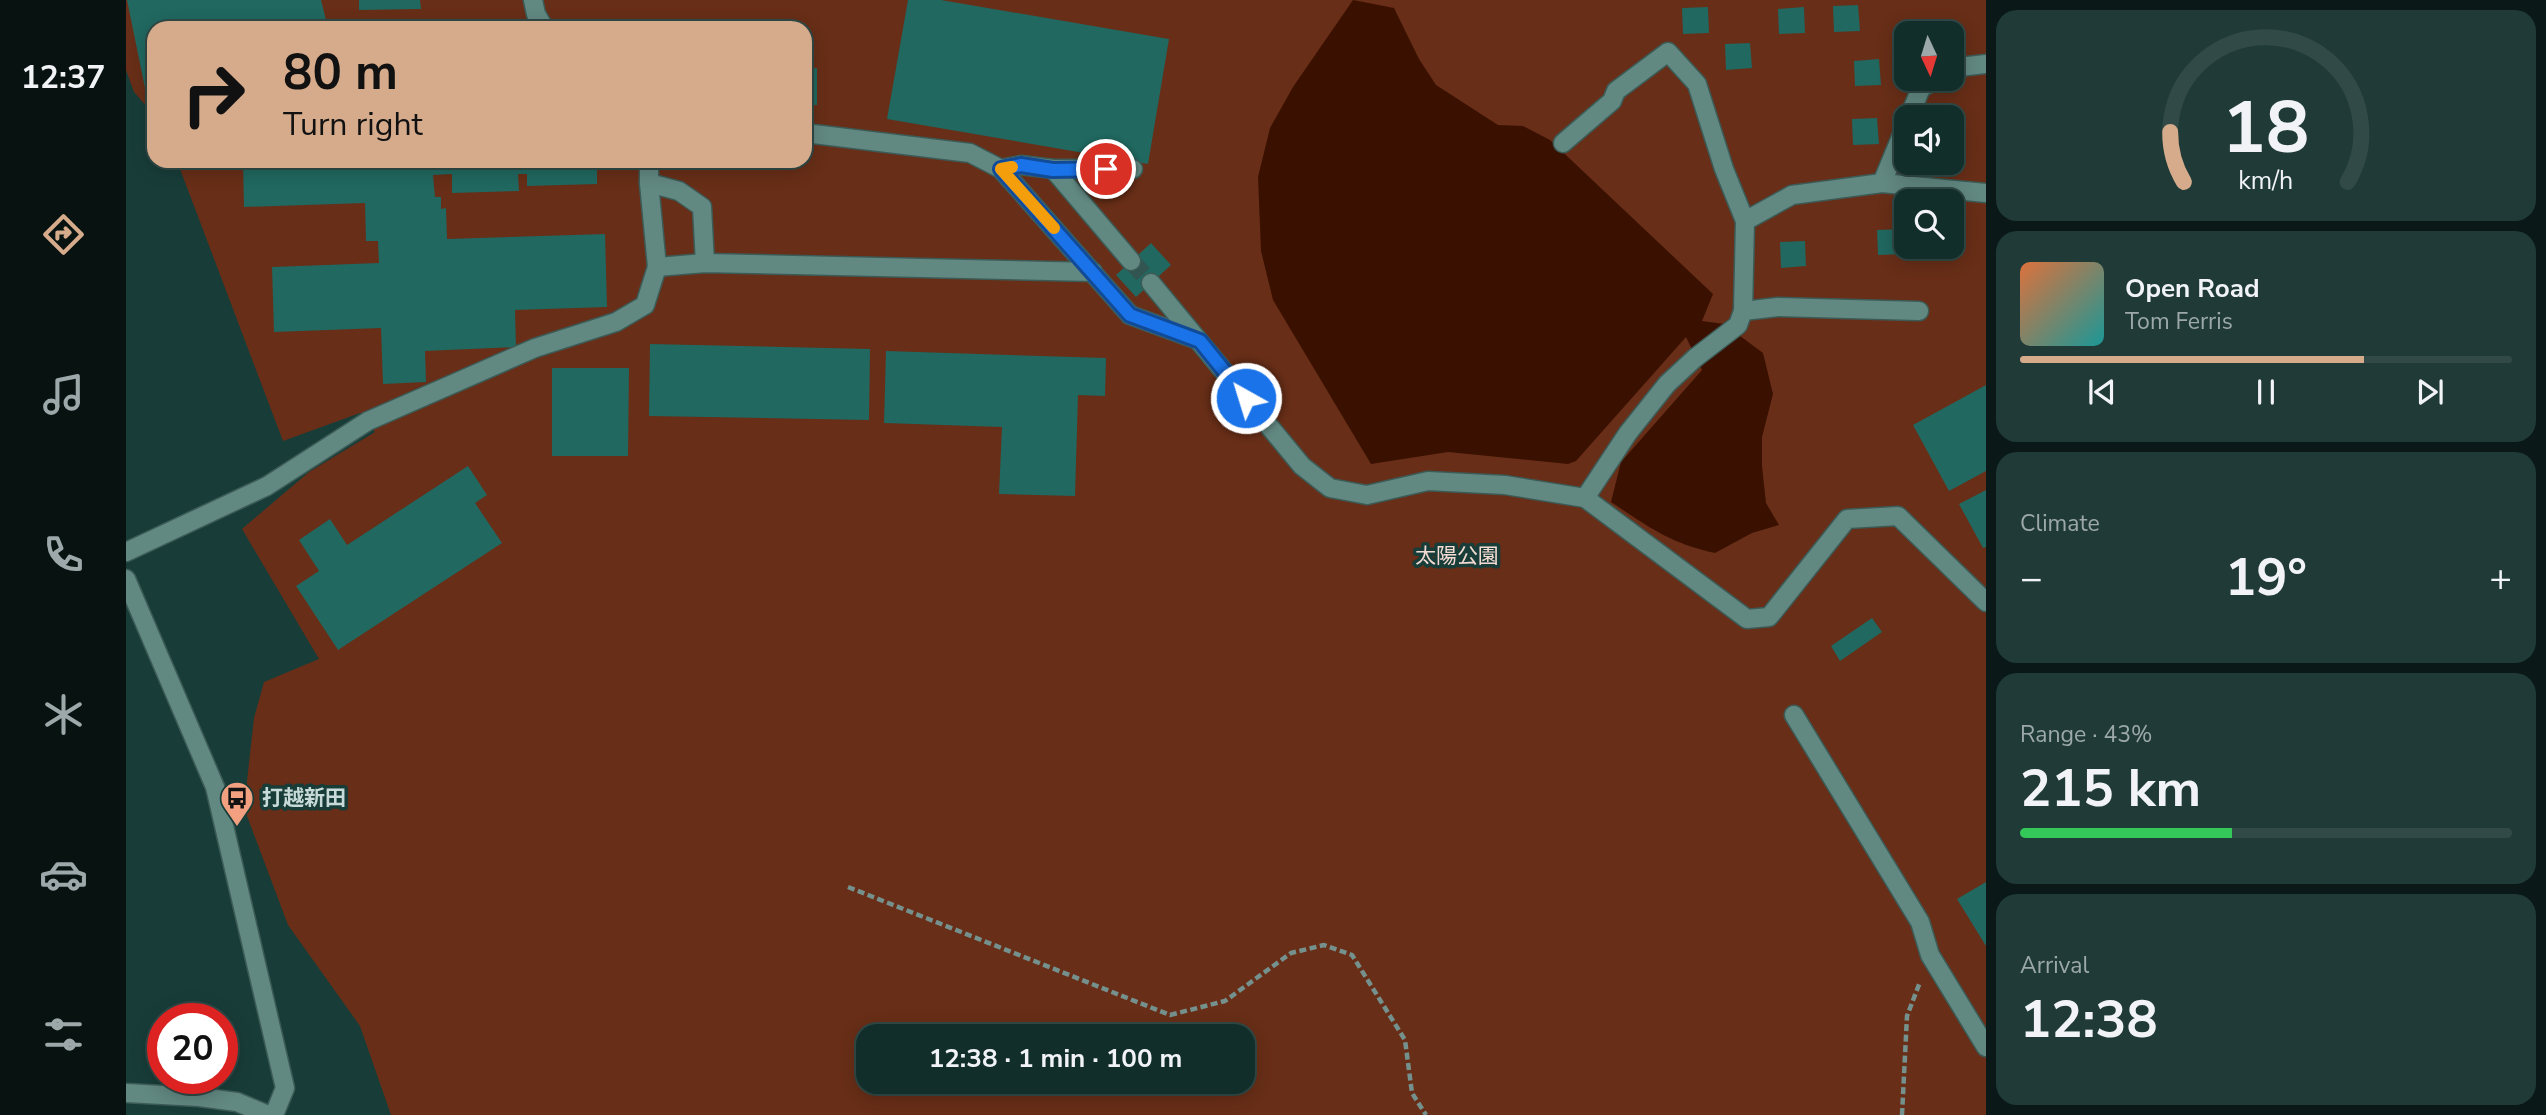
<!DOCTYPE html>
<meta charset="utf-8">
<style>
body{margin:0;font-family:"Nunito Sans","Noto Sans JP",sans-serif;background:#1f3a37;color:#f1f3f6;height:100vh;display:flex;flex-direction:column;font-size:26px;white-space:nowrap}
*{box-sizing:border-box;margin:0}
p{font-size:23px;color:#9ca8a9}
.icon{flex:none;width:38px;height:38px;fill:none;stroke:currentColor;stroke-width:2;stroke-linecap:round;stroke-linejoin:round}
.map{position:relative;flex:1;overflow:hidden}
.drawer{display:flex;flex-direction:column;gap:10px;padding:10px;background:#0a1918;width:560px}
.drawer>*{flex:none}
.banner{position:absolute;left:21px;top:21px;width:665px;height:147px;border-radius:21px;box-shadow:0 4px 18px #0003,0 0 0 2px #314a47;background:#d6ab8b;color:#111;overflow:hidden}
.needle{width:46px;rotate:176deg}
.buttons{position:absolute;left:1768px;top:21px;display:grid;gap:14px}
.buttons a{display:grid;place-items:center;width:70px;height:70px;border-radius:14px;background:#122e2b;box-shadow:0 4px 18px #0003,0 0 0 2px #314a47;font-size:35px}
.speed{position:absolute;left:21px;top:1003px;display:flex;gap:14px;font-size:35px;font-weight:700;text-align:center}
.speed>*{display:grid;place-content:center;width:91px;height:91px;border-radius:50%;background:#122e2b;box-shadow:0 4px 18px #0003,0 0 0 2px #314a47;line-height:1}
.speed .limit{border:10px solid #d22;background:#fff;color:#111}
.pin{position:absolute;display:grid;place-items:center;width:60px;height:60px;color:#fff;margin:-30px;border:4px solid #fff;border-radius:50%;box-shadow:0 2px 7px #0007}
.me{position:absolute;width:77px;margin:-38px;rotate:321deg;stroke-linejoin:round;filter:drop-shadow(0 0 5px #0008)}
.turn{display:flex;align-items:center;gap:24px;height:147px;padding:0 21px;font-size:32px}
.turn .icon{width:91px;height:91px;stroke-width:2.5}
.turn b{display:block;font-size:49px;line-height:60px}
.big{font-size:52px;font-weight:700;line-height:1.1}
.drawer .widget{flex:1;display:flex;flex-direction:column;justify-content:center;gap:10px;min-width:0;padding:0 24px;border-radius:21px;background:#1f3a37}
.drawer .dial{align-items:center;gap:0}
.dial svg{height:182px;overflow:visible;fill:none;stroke:#314a47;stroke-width:7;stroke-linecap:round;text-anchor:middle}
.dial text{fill:#f1f3f6;stroke:none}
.song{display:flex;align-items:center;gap:21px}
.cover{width:84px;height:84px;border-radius:10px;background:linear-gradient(135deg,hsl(20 70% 55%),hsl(180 70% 35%))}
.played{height:7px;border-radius:4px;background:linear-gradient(90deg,#d6ab8b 70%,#314a47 70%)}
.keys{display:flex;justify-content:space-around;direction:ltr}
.heat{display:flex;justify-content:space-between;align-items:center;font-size:38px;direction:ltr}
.charge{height:10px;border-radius:5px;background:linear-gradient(90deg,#34c759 43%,#314a47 0)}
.trip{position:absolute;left:730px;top:1024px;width:399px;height:70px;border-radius:21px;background:#122e2b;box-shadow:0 4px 18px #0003,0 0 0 2px #314a47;font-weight:700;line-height:70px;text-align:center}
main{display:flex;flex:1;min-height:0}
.menu{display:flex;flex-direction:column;width:126px;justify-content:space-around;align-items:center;background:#071211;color:#9ca8a9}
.menu .icon{width:49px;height:49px}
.menu .selected{color:#d6ab8b}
.menu b{font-size:32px;color:#f1f3f6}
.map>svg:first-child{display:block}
</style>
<main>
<nav class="menu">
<b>12:37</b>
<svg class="icon selected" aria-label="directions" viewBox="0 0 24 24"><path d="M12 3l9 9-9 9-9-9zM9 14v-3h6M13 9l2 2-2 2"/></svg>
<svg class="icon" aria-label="music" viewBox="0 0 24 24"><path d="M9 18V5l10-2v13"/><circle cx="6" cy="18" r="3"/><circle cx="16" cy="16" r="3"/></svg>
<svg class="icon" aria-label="phone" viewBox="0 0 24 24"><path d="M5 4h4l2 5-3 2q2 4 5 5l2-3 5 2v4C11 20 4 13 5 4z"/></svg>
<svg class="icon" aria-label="climate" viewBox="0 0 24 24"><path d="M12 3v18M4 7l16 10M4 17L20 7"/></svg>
<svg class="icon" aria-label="car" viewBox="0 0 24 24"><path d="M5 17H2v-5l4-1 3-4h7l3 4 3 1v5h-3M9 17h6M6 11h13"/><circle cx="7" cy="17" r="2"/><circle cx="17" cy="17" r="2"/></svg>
<svg class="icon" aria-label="filters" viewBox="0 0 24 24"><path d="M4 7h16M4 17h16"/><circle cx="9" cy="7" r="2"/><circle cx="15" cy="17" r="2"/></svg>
</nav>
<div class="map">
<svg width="1860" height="1115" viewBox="0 0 1860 1115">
<rect width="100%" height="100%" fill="#183d39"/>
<path fill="#682e17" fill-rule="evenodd" d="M0 0H1860V1115H265L234 1026 162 925 118 808 128 718 138 682 193 659 116 529 183 472 249 432 234 413 157 441 51 161H679V28H28V115L8 92 0 70ZM1780 33H1825V79H1780ZM1780 117H1825V163H1780ZM1780 201H1825V247H1780ZM742 1036H1116V1082H742Z"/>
<path fill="#3a1101" d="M1227 0 1268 8 1293 59 1310 85 1372 125 1397 126 1424 140 1587 294 1576 321 1598 324 1637 353 1647 394 1636 437V466L1640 503 1653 525 1626 533 1589 553C1543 543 1523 527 1485 502L1495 462 1576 370 1560 337 1450 461 1442 464 1322 452 1245 464 1147 300 1135 251 1132 177 1144 128 1167 87Z"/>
<g fill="#206860">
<path d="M1 0H195L202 28H28V86L19 88Z"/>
<path d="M233 0H294L295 9 233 10Z"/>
<path d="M782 0H815L1043 39 1022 164 761 119Z"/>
<path d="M1732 5 1734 31 1708 32 1707 6Z"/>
<path d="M1582 7 1583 33 1557 34 1556 8Z"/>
<path d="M1678 7 1679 33 1653 34 1652 9Z"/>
<path d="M1624 43 1626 68 1600 70 1599 44Z"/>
<path d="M1753 59 1755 85 1729 86 1728 61Z"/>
<path d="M691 68V105H679V69Z"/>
<path d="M1751 118 1753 144 1727 145 1726 119Z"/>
<path d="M117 161H471V184L401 186V174H392L393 191 326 193V174L307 175 309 197H315V209L320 208 321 239 479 234 481 307 389 310 390 347 299 351 300 382 257 384 255 328 148 332 146 267 253 263 252 241H240L239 203 118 207Z"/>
<path d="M1777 229 1778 254 1752 255 1751 230Z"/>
<path d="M1679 241 1680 266 1655 268 1654 242Z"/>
<path d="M1025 243 1045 265 1010 297 990 275Z"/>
<path d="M524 344 744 349 743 420 523 416Z"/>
<path d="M760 351 980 358 979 396 952 395 949 496 873 494 876 427 758 423Z"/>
<path d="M426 368H503L502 456H426Z"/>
<path d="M1860 385V471L1823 491 1787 425Z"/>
<path d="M342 466 361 495 349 503 376 543 212 650 170 586 193 571 173 540 204 519 221 545Z"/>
<path d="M1860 490V547L1857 548 1833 504Z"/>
<path d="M1746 618 1756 632 1714 661 1705 646Z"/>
<path d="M1860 882V946L1831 899Z"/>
</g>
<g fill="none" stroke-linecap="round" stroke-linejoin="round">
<path stroke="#325551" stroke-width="18" stroke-dasharray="18 9" stroke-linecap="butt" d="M1005 261 1025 283"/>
<defs>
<g id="minor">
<path d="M407 0 410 14 418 28"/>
<path d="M1825 71 1833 67 1860 64"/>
<path d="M1783 117 1795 88 1811 79"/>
<path d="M679 133 844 153 875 169 1004 315 1072 340"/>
<path d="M1437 143 1486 101 1490 91 1542 52 1571 84 1598 169 1619 221"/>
<path d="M523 161V183L531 267"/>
<path d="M875 169 895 165 927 169H1007"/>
<path d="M927 169 1005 261"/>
<path d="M523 183 553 191 576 207 579 263"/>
<path d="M1756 183 1780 125"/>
<path d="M1025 283 1176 466 1204 488 1241 495 1302 481 1379 485 1459 498 1621 619 1643 617 1721 519 1772 516 1860 602"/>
<path d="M1617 311 1652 307 1793 311"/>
<path d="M1459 498 1502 433 1541 384 1569 358 1612 325 1617 311 1619 221 1666 195 1756 183 1860 193"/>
<path d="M0 552 141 486 242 421 409 348 490 322 519 305 531 267 579 263 967 272"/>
<path d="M0 579 89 787 159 1088 148 1115"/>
<path d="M1668 715 1794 922 1804 955 1860 1047"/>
<path d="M0 1093 73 1097 111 1102 142 1115"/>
</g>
</defs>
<use href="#minor" stroke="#3c5b57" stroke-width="21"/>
<g stroke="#75918d" stroke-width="4.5" stroke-dasharray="7 3.5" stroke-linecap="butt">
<path d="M722 887 1044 1015 1099 1001 1165 953 1198 945 1226 955 1279 1040 1286 1093 1300 1115"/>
<path d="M1776 1115 1781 1016 1794 982"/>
</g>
<use href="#minor" stroke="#628882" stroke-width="18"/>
</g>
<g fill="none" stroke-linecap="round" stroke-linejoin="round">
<defs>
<path id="route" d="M980 169 927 170 895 165 875 169 1004 315 1074 341 1120 398"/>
</defs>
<use href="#route" stroke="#114b97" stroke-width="18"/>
<use href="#route" stroke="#1a73e8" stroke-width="12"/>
<path stroke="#f59e0b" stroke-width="12" d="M886 167 875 169 928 228"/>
</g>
<defs>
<symbol id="bus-pin" viewBox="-11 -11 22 30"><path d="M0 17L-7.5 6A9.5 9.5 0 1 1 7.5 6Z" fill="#f2a080" stroke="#183d39"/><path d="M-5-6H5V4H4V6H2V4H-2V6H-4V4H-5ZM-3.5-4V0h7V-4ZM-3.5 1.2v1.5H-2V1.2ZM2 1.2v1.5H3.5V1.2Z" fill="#111"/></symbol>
</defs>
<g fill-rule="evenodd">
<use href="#bus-pin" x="92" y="779" width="38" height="52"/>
</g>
<g text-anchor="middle" stroke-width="7" stroke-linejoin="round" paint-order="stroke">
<g font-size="21" fill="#f3dbd2" stroke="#183d39">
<text x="1331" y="563">太陽公園</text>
</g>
<g font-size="21" font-weight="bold" fill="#c7dad7" stroke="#183d39" text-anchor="start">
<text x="136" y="805">打越新田</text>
</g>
</g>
</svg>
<div class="buttons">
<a><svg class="needle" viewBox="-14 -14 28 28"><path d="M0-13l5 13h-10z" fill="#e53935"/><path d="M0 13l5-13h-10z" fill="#9ca8a9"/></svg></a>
<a><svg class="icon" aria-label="sound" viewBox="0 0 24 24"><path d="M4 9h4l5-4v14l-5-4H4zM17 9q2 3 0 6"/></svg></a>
<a><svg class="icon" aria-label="search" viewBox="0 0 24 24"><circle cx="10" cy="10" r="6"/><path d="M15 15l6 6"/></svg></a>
</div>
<div class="speed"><div class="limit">20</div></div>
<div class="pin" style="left:980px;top:169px;background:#d93025"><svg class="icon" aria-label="arrive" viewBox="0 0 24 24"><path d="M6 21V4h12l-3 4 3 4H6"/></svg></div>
<svg class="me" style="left:1120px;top:398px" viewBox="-20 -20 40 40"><circle r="17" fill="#1a73e8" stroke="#fff" stroke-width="3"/><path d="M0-11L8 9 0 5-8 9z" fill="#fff"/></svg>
<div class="trip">12:38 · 1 min · 100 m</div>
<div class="banner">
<div class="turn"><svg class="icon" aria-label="right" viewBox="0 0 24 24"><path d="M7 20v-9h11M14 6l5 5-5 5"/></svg><div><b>80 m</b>Turn right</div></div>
</div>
</div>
<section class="drawer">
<div class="widget dial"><svg viewBox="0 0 100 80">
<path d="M14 69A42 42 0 1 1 86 69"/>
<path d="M14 69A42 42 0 0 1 8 47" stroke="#d6ab8b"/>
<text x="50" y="56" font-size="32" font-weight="700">18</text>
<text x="50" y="72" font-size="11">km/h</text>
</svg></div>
<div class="widget">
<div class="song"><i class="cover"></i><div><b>Open Road</b><p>Tom Ferris</p></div></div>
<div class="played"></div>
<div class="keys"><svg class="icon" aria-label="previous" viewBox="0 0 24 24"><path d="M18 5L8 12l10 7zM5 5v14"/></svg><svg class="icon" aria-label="pause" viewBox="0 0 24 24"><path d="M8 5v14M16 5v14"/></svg><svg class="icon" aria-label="next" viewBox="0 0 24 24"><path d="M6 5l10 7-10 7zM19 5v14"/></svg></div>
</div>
<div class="widget"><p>Climate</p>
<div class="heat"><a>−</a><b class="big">19°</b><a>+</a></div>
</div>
<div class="widget"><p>Range · 43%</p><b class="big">215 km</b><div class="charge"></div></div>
<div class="widget"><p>Arrival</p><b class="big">12:38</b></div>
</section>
</main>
